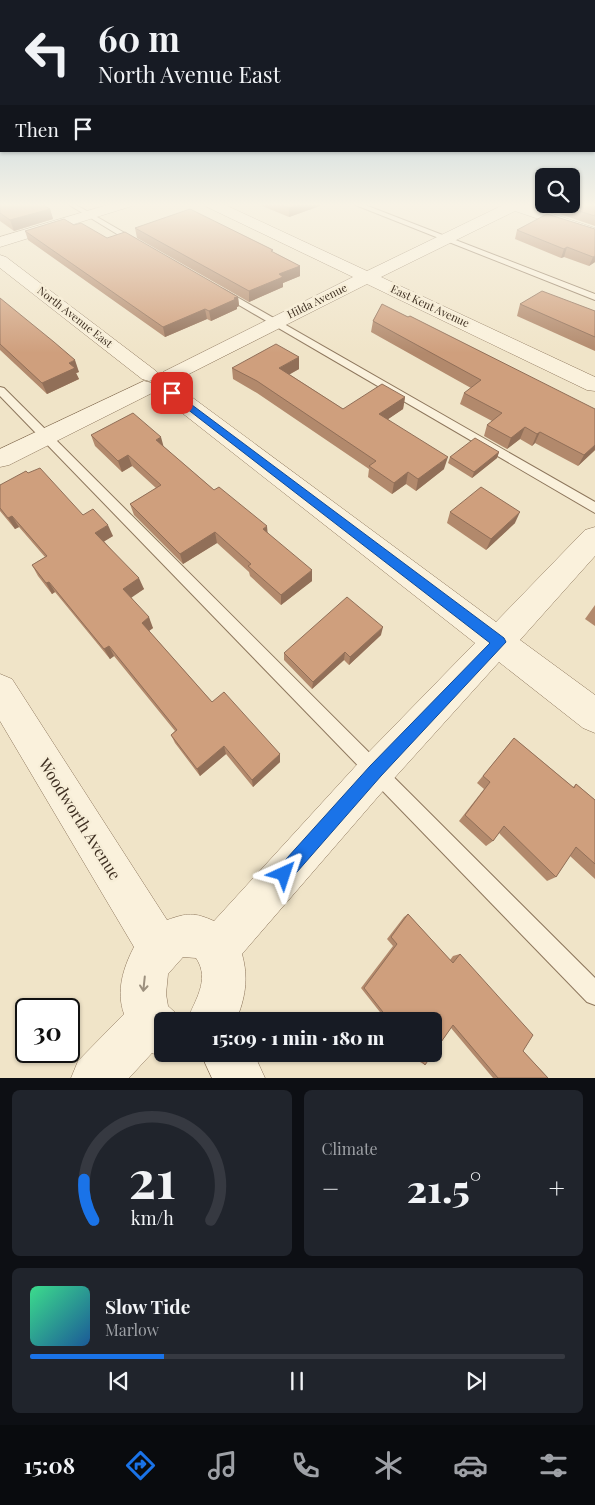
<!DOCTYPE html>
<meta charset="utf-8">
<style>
body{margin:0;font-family:"Playfair Display",serif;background:#20242c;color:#f1f3f6;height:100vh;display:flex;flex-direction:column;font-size:19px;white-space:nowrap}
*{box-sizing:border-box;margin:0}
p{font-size:16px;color:#9ea1a6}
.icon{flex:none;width:28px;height:28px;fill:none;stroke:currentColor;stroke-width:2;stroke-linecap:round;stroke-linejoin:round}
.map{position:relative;height:1078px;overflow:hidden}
.drawer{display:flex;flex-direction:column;gap:12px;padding:12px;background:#0d0f14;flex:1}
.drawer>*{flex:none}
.hud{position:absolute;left:0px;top:0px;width:595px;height:152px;box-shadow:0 1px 4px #0004;background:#171b24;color:#f1f3f6;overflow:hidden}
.tools{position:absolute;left:535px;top:168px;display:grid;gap:10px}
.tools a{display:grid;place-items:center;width:45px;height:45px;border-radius:8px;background:#171b24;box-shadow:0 1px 4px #0004;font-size:25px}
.speed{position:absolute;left:15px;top:998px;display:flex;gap:10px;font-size:25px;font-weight:700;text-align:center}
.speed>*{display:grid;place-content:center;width:65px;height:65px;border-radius:50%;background:#171b24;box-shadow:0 1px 4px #0004;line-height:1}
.speed .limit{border:2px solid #111;border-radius:8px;background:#fff;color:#111}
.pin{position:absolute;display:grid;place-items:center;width:42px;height:42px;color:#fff;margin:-21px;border-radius:10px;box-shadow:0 2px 8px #0006}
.me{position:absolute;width:55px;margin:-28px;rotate:42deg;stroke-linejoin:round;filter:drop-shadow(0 0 4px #0008)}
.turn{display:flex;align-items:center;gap:18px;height:105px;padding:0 15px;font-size:22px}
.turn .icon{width:65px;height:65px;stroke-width:2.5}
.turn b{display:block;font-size:35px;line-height:42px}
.then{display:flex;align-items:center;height:48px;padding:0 15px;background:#0003;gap:10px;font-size:19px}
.big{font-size:38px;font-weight:800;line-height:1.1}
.drawer .widget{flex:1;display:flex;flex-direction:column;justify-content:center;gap:8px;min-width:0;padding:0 18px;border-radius:8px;background:#20242c}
.drawer .dial{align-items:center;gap:0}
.dial svg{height:130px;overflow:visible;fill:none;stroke:#363941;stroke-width:7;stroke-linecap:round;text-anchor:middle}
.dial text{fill:#f1f3f6;stroke:none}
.song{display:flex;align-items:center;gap:15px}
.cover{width:60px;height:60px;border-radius:8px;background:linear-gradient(135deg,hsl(150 70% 55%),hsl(210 70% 35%))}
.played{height:5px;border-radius:2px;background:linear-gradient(90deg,#1a73e8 25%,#363941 25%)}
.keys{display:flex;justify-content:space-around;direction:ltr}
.heat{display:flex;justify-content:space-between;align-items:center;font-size:28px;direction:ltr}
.drawer .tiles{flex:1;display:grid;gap:12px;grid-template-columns:1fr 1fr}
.widget:last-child{grid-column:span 2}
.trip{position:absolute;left:154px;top:1012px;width:288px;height:50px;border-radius:8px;background:#171b24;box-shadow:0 1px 4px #0004;font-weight:800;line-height:50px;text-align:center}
.menu{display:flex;height:80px;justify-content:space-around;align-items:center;background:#090b0e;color:#9ea1a6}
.menu .icon{width:35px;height:35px}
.menu .selected{color:#1a73e8}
.menu b{font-size:22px;color:#f1f3f6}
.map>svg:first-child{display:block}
</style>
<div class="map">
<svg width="595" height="1078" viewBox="0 0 595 1078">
<rect width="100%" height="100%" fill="#f0e4c8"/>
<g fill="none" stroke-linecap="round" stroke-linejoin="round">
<defs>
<g id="service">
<path d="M66 203H73L142 243 135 245Z"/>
<path d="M352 203H360L595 294V300L353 204Z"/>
<path d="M223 289 595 502V513L220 294 219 292Z"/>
<path d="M0 387 4 388 595 978V1005L587 1002 0 396Z"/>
</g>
<g id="minor">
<path d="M114 203H134L132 206 0 247V237Z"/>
<path d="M203 203H221L367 271 501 206 498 203H527L526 205 595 228V238L515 211 381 277 595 377V391L587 390 367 284 177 380 170 382 163 380 159 376 163 372 353 277 205 206Z"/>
<path d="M0 255 6 257 156 371 159 375 156 379 149 381 142 379 0 268Z"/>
<path d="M144 381 152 383 155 388 152 393 9 465 0 467V449Z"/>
<path d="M166 382 174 384 496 622 585 530 595 527V556L520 640 595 695V733L583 728 499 662 389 784 242 954C249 979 245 998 236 1021H187C194 1001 211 980 196 958L183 957 168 974 166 994 168 1006 179 1016 181 1021H162V1054H169L162 1057 152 1053 129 1078H71L78 1061 124 1014C116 991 123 968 134 947L0 721V674L12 679 167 920C187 913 194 912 214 921L363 758 475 643 158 394 155 389 158 384Z"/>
<path d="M201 1054H254L265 1078H212Z"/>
</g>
</defs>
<use href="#service" stroke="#8d765c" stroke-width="2"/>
<use href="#minor" stroke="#8d765c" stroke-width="1"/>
<use href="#service" fill="#faf1dc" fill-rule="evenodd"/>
<use href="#minor" fill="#faf1dc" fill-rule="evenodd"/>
</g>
<g fill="#b2896c">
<path d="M0 203 50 209 53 219 14 231 0 221Z"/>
<path d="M255 203H328L289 217Z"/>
<path d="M595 203V226L560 214 563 206Z"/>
<path d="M74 225 107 238 238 297 239 306 237 307V309L211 321 207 319 165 337 28 240 25 231Z"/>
<path d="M135 228 273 252 300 266V276L283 283V287L249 302 137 238Z"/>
<path d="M595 229V262L589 266 564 257 561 258 515 239 517 230Z"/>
<path d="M0 298 79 372 76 373 79 379 47 394 0 350Z"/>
<path d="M382 304 595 450 578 466 535 443 532 446 520 439 507 449 484 436 487 425 492 421 460 404 464 393 471 388 371 332 373 321Z"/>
<path d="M520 304 595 311V351L517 316Z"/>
<path d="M232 368 299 369 289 374 343 409 405 397 403 409 388 419 444 469 416 491 406 484 392 494 368 477 369 469 257 393 233 379Z"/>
<path d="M91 435 164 447 214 490 267 532 312 581 281 605 250 576 249 572 217 543 183 564 134 515 130 504 156 488 132 466 122 472 95 446Z"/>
<path d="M499 452 497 458 472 478 448 463 450 457Z"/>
<path d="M28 473 83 515 113 536 104 541 144 589 131 597 153 628 149 631 212 702 280 762 253 787 226 754 200 776 175 743 171 735 175 731 114 656 110 659 55 592 52 594 38 576 32 565 45 557 19 527 15 529 0 511V485Z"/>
<path d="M450 512 515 523 486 550 447 523Z"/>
<path d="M595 605V626L585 619Z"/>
<path d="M381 635 349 665 344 660 312 689 284 660V653Z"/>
<path d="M514 738 573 787 576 784 595 800V879L570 856 556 877 547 881 499 833 493 841 486 846 459 821 484 789 477 783Z"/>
<path d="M408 914 450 960 453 956 460 954 523 1051 548 1078H493L451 1028 425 1065 420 1062 413 1054H432V1021H387L361 988 393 946 387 939 404 917Z"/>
</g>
<g fill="#916f58">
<path d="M303 203H328L289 217V208Z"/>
<path d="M50 209 53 219 14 231 10 220Z"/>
<path d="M567 247 564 257 561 258 564 249Z"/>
<path d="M595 256V262L589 266 593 257Z"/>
<path d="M300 266V276L283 283V287L249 302V291L279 274Z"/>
<path d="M238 297 239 306 237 307V309L211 321 209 311Z"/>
<path d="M205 309 207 319 165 337 163 327Z"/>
<path d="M299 357V369L280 380 279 368Z"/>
<path d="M75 360 79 372 76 373 79 379 47 394 42 383 69 363Z"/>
<path d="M405 397 403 409 378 426 379 414Z"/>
<path d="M525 427 520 439 507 449 511 438Z"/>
<path d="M540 432 535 443 532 446 537 434Z"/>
<path d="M161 437 164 448 156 440Z"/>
<path d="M595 445V450L578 466 584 455Z"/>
<path d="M499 452 497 458 472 478 474 472Z"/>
<path d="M128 455 132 466 122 472 118 461Z"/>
<path d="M448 457 444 469 416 491 418 479Z"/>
<path d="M408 472 406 484 392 494 394 483Z"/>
<path d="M520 512 515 523 486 550 491 539Z"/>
<path d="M12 516 19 527 15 529 8 518Z"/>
<path d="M108 525 113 536 100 544 95 533Z"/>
<path d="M267 526 268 537 263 529Z"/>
<path d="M215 532 217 543 183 564 180 554Z"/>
<path d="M312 570V581L281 605V595Z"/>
<path d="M139 578 144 589 128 600 123 589Z"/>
<path d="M49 582 55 592 52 594 46 583Z"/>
<path d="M149 617 153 628 146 633 142 623Z"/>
<path d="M383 627 381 635 349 665 350 657Z"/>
<path d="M109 646 114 656 110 659 104 649Z"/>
<path d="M345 652 344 660 312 689 313 682Z"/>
<path d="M224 746 226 754 200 776 197 769Z"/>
<path d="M280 754V762L253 787 252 780Z"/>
</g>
<g fill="#cf9f7d" stroke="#916f58">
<path d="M0 203H40L50 209 10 220 0 213Z"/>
<path d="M277 203H303L289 208Z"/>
<path d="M571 203H595V216L563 206 567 204H571Z"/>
<path d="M190 209 273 250 271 251 300 266 279 274 283 277 249 291 135 228Z"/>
<path d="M547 214 595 229V256L593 257 567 247 564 249 517 230Z"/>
<path d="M64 219 74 225 81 223 107 238 125 232 238 297 234 298 236 299 209 311 205 309 163 327 25 231Z"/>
<path d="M542 291 595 311V337L520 304Z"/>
<path d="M0 298 54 342 75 360 69 363 75 368 42 383 0 344Z"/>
<path d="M382 304 408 317 410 316 595 409V445L584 455 540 432 537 434 525 427 511 438 487 425 502 413 464 393 481 380 373 321Z"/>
<path d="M276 344 299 357 279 368 343 409 382 384 405 397 379 414 448 457 418 479 408 472 394 483 369 466 376 461 257 381 232 368Z"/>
<path d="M133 413 161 437 156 440 214 490 219 487 267 526 263 529 312 570 281 595 248 566 251 564 215 532 180 554 130 504 161 485 128 455 118 461 91 435Z"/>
<path d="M475 438 499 452 474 472 450 457Z"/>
<path d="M40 468 83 515 93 509 108 525 95 533 139 578 123 589 149 617 142 623 212 702 224 692 280 754 252 780 224 746 197 769 171 735 177 730 109 646 104 649 49 582 46 583 32 565 47 556 12 516 8 518 0 508V485L26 471 28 473Z"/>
<path d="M481 487 520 512 491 539 450 512Z"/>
<path d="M347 597 383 627 350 657 345 652 313 682 284 653Z"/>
<path d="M514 738 574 788 576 784 595 800V864L576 847 556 877 504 826 493 841 465 815 490 782 483 776Z"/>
<path d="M408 914 453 963 460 954 533 1035 523 1051 548 1078H498L453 1025 425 1065 416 1054H432V1021H390L364 988 397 944 391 937Z"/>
</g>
<defs><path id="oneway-shaft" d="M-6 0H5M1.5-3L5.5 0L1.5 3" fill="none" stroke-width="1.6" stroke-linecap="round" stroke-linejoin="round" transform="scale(1.25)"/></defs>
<use stroke="#9c907e" href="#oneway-shaft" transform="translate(144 984) rotate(96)"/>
<linearGradient id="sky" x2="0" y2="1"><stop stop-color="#8fbad6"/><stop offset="0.58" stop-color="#f8f3e6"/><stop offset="1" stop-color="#f8f3e6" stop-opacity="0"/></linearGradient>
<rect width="595" height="353" fill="url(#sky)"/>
<path fill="#1a73e8" stroke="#114b97" d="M172 390 504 638 506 642 381 776 290 880 284 882 278 880 276 874 278 868 370 766 490 643 169 395V391Z"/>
<g text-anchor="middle" stroke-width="5" stroke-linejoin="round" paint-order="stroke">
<g font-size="11" fill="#3d2e20" stroke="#f7eed8">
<text transform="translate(317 301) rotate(-26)" y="4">Hilda Avenue</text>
<text transform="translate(430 306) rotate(25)" y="4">East Kent Avenue</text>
<text transform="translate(75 317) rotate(38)" y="4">North Avenue East</text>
</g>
<g font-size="16" fill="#3d2e20" stroke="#f7eed8">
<text transform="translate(80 819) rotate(58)" y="6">Woodworth Avenue</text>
</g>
</g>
</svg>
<div class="tools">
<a><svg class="icon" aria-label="search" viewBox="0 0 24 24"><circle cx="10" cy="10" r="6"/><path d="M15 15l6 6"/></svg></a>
</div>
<div class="speed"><div class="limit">30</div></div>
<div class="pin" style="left:172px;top:393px;background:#d93025"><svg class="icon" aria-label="arrive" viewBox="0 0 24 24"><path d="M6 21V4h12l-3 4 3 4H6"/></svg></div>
<svg class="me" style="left:284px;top:874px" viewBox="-20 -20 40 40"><path d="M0-17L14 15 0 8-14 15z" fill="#1a73e8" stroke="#fff" stroke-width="4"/></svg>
<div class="trip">15:09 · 1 min · 180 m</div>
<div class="hud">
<div class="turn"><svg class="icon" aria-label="left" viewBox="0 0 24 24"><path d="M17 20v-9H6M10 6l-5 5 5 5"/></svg><div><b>60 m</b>North Avenue East</div></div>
<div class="then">Then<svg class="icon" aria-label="arrive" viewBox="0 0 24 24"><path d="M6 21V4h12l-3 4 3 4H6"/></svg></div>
</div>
</div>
<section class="drawer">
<div class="tiles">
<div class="widget dial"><svg viewBox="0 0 100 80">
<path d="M14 69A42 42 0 1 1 86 69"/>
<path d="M14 69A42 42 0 0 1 8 44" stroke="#1a73e8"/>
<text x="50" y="56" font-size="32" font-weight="700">21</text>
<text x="50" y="72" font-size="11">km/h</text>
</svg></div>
<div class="widget"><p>Climate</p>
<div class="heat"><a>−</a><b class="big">21.5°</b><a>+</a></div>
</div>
<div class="widget">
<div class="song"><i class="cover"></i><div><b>Slow Tide</b><p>Marlow</p></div></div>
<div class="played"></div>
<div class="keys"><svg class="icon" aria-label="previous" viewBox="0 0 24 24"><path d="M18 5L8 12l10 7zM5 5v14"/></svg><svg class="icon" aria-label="pause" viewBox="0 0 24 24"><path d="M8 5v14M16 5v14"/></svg><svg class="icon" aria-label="next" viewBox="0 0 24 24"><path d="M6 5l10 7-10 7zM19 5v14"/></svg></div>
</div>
</div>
</section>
<nav class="menu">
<b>15:08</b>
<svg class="icon selected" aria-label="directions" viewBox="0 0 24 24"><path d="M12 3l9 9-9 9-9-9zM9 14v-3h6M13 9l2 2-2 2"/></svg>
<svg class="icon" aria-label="music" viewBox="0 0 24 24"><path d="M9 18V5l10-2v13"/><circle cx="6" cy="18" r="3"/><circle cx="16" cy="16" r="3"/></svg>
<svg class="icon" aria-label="phone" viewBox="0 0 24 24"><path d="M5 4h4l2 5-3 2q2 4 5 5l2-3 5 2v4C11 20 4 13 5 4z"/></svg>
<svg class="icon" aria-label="climate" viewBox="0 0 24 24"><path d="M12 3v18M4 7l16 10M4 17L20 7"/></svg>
<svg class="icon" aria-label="car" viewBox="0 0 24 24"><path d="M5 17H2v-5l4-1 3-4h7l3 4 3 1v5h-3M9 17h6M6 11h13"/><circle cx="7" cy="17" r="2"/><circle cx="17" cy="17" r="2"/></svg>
<svg class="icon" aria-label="filters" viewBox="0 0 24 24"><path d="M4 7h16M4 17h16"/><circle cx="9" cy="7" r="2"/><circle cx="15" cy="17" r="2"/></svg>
</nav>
